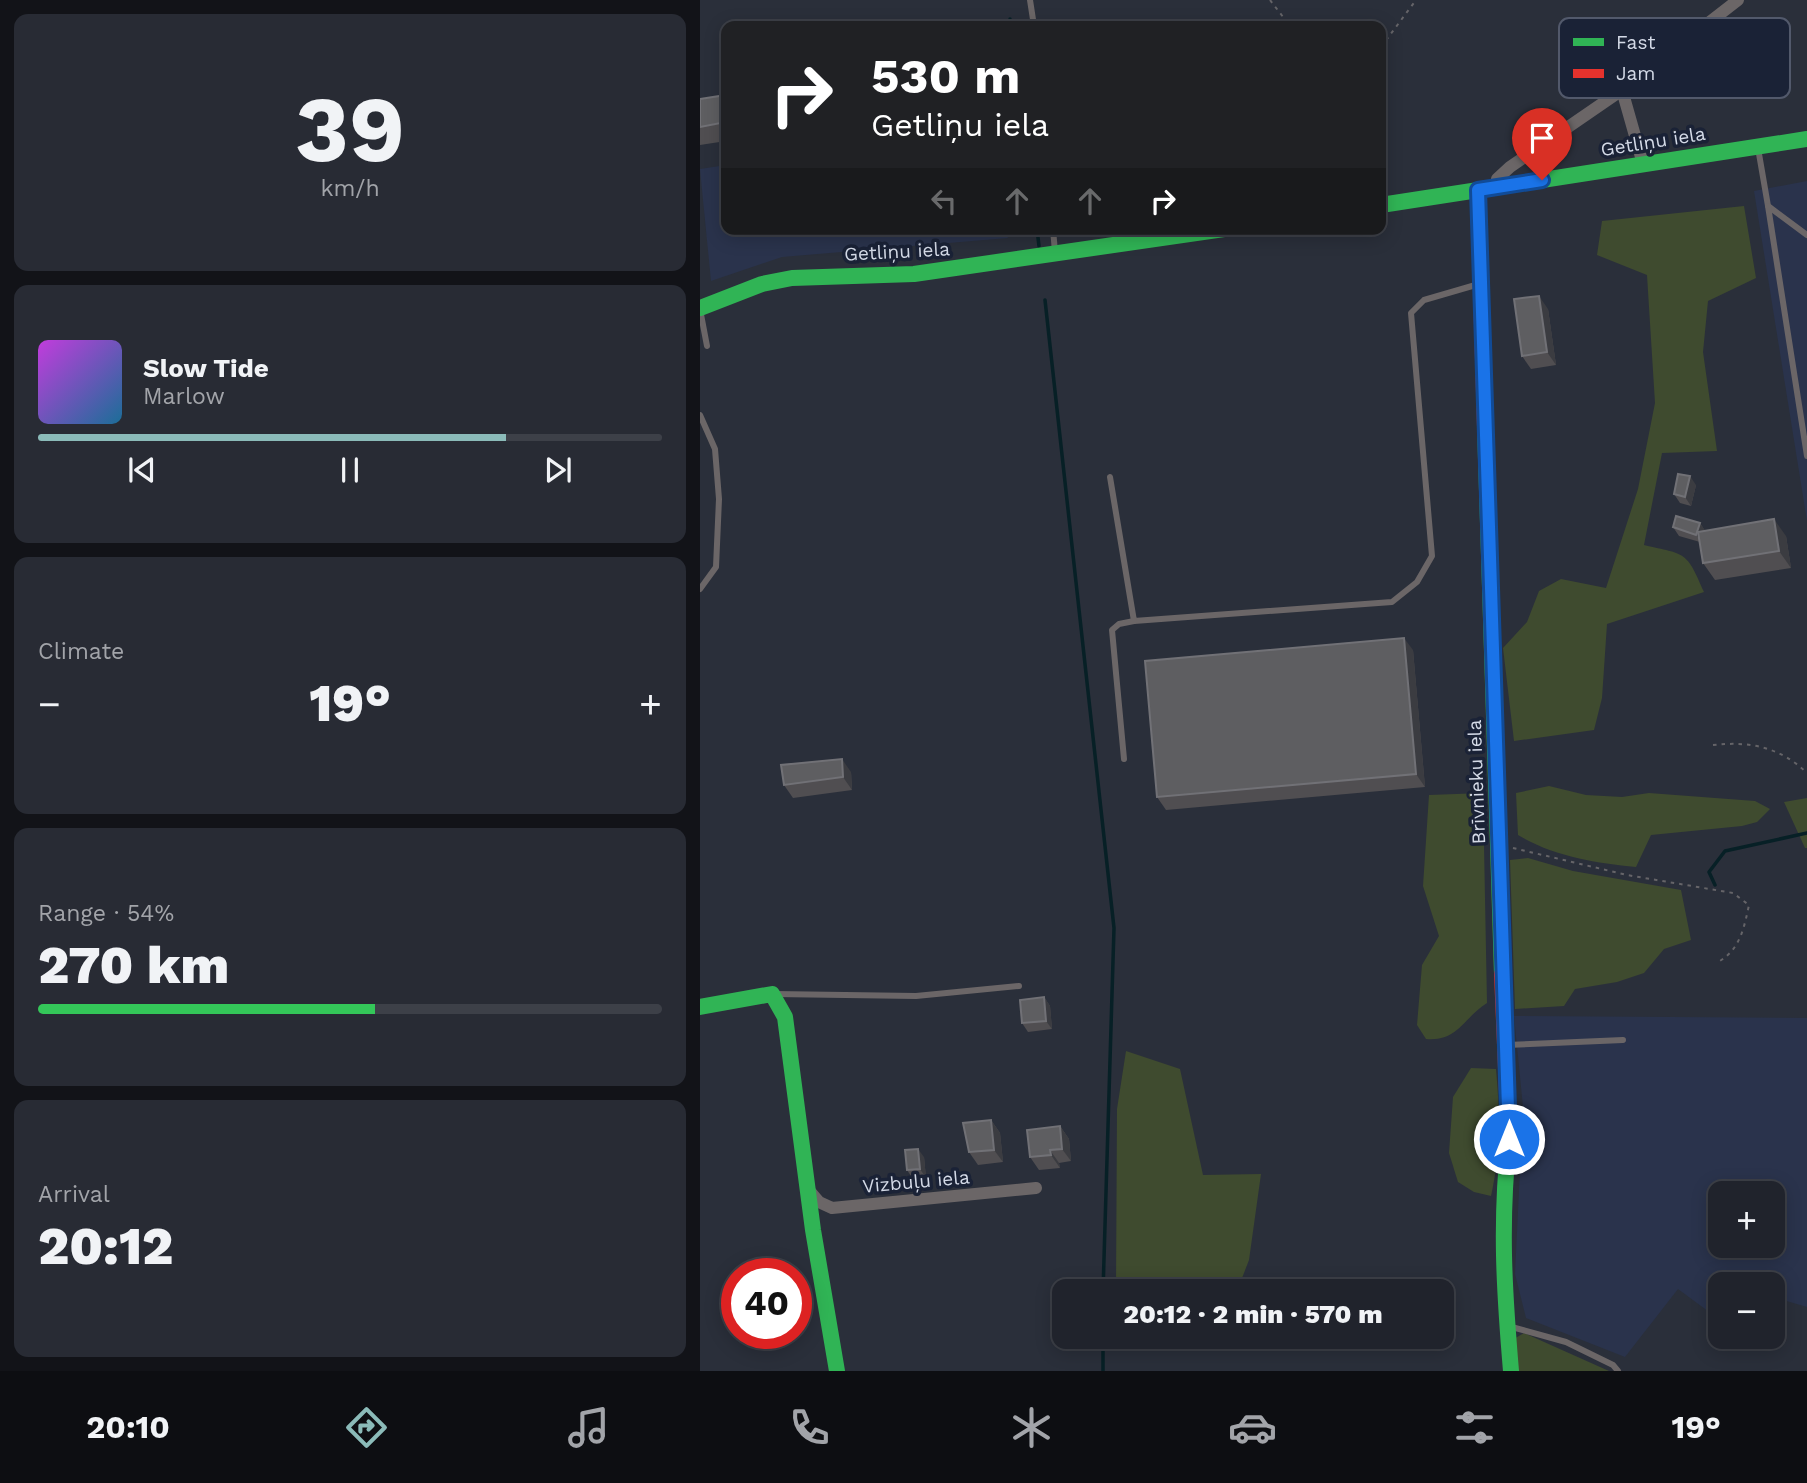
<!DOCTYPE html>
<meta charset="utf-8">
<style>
body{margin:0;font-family:"Work Sans",sans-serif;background:#282b34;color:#f1f3f6;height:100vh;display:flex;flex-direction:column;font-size:26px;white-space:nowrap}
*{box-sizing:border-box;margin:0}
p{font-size:23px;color:#a2a4a9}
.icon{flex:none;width:38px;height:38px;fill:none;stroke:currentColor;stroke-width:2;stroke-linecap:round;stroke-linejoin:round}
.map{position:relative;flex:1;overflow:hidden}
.panel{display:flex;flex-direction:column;gap:14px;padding:14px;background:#121318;width:700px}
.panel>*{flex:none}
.guide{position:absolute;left:21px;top:21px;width:665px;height:214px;border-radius:14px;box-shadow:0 4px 18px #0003,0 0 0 2px #3d4048;background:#202124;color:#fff;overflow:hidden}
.buttons{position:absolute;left:1008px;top:1181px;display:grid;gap:14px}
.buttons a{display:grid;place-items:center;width:77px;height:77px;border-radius:14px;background:#20232c;box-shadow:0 4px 18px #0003,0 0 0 2px #3d4048;font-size:35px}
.speed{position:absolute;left:21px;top:1258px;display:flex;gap:14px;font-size:35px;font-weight:700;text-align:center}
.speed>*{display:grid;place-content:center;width:91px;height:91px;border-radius:50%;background:#20232c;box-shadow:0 4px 18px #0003,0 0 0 2px #3d4048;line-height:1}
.speed .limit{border:10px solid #d22;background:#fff;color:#111}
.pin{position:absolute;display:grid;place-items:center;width:60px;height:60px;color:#fff;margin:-72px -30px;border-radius:50% 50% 50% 0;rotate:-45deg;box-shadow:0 0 7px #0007}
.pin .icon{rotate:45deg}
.me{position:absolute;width:77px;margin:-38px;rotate:0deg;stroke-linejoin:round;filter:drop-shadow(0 0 5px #0008)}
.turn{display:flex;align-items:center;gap:24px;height:147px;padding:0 35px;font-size:32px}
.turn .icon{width:91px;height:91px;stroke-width:2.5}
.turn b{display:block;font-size:49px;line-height:60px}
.lanes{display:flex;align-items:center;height:66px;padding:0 35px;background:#0003;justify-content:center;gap:35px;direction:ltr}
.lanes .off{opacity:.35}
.big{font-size:52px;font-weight:800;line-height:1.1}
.panel .tile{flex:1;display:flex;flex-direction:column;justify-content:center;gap:10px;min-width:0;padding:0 24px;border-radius:14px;background:#282b34}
.panel .dial{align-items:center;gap:0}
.dial b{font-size:91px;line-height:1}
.song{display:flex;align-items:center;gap:21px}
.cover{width:84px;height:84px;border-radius:10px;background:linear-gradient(135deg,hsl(290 70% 55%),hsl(200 70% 35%))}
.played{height:7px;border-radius:4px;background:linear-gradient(90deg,#8bbbb9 75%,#3d4048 75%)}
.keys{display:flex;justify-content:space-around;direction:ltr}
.heat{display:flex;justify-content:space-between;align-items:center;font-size:38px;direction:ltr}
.charge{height:10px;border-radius:5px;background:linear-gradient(90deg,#34c759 54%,#3d4048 0)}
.trip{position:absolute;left:352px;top:1279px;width:402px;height:70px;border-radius:14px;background:#20232c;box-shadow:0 4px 18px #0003,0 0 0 2px #3d4048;font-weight:800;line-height:70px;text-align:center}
.dock{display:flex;height:112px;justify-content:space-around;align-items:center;background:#0d0e12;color:#a2a4a9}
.dock .icon{width:49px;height:49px}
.dock .active{color:#8bbbb9}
.dock b{font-size:32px;color:#f1f3f6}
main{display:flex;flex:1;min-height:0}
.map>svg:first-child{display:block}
</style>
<main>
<section class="panel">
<div class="tile dial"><b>39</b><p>km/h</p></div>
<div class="tile">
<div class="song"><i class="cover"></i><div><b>Slow Tide</b><p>Marlow</p></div></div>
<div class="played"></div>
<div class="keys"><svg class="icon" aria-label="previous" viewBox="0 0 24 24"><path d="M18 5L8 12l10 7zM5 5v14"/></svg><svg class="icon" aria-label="pause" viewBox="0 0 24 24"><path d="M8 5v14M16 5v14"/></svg><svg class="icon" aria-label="next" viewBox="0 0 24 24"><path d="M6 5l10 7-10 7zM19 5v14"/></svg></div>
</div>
<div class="tile"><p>Climate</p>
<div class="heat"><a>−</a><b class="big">19°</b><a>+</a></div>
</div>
<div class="tile"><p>Range · 54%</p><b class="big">270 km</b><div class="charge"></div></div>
<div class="tile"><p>Arrival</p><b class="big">20:12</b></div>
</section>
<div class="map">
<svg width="1107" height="1371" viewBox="0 0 1107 1371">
<rect width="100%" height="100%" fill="#2a2f3a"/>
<g fill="#2a334c" fill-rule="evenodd">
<path d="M26 165V229H304L308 238 82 257 11 281 0 169Z"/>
<path d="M1107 181V521L1054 191Z"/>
<path d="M814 1016 1107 1018V1307L1073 1297V1284H1020V1320L978 1289 925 1357 826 1318 815 1274 823 1107ZM1020 1194H1073V1246H1020Z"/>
</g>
<g fill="#3f4b2f">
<path d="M1044 206 1056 278 1008 301 1003 352 1017 451 962 453 944 545C986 555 986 550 1004 592L907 624 902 698 894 730 814 741 803 648 827 622 839 591 861 579 906 588 938 489 955 403 947 275 897 255 902 221Z"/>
<path d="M849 786 886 795 922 797 949 793 1055 801 1070 809 1057 822 1042 826 951 835 936 867C895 863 853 856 818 835L816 793Z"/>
<path d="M783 793 787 1003C764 1017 758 1042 726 1039L717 1025 722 965 739 936 723 886 729 795Z"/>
<path d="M1107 798V848H1105L1084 802Z"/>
<path d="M828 858 873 871 981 890 991 940 964 949 944 973 917 982 875 989 864 1006 815 1009 810 860Z"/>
<path d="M426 1051 480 1069 503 1175 561 1174 549 1260 537 1291 421 1292 416 1289 417 1109Z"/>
<path d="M771 1068 796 1069C800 1115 801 1150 791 1196L774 1192 758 1182 749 1153 753 1097Z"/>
<path d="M824 1333 909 1371H815L812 1340Z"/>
</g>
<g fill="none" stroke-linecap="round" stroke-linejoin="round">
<g stroke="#072026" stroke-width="3.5">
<path d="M310 19V26"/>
<path d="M337 229 339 246"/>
<path d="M345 300 414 928 403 1292"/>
<path d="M1015 885 1009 872 1025 851 1107 833"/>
<path d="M403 1371V1337"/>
</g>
<g stroke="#656468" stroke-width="2" stroke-dasharray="3.5 5" stroke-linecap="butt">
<path d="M570 0 590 26"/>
<path d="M681 47 716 0"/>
<path d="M1013 745C1050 741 1080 747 1107 773"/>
<path d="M813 848 927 875 1033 893 1049 905C1044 928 1040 950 1018 962"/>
</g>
<g stroke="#6b6667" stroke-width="6">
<path d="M330 0 334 26"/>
<path d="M1058 148 1068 206 1107 235"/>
<path d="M1068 206 1107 456"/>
<path d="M353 229 355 252"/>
<path d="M0 309 7 346"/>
<path d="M0 415 15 449 19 499 16 567 0 589"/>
<path d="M410 477 434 621 692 602 717 582 732 556 711 313 724 300 779 284"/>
<path d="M424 759 412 630 419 624 434 621"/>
<path d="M74 994 216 996 319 986"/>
<path d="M806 1045 923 1040"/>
<path d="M808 1326 866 1342 913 1365 918 1371"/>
</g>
<g stroke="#6b6667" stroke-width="12">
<path d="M922 90 943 164"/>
<path d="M795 188 797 179 810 167 922 90 1038 0"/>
<path d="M107 1188 119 1202 132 1208 336 1188"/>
</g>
<g stroke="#30b455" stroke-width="16">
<path d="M681 205 1107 139"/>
<path d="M0 308 62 284 92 278 214 274 524 229"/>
<path d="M785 427 802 974"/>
<path d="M0 1007 72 994 85 1017 113 1230 137 1371"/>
<path d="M809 1139C800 1222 804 1288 811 1371"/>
</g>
<g stroke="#e5322d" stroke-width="16">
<path d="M778 190 785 427"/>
<path d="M802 974 809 1139"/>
</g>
</g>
<g fill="#504e51">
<path d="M992 56H1026L1032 65 1013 82Z"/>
<path d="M26 95V141L0 145V99Z"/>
<path d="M848 309 856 365 831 369 822 356Z"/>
<path d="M996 485 991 506 980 503 974 494Z"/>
<path d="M1000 523 1005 531 1086 536 1091 568 1015 580 1003 563 1000 542 979 536 973 527Z"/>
<path d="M713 650 725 787 466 810 457 797Z"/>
<path d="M151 772 152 790 93 798 84 785Z"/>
<path d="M344 997 350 1006 352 1029 328 1032 322 1023Z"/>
<path d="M291 1120 300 1133 303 1162 278 1165 269 1152Z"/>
<path d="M360 1126 369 1139 371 1161 359 1163 360 1168 339 1170 330 1157Z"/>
<path d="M224 1157 226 1178 213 1179 207 1170Z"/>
</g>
<g fill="#3b3c41">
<path d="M839 296 848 309 856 365 847 352Z"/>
<path d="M990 476 996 485 991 506 985 497Z"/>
<path d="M1074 519 1086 536 1091 568 1079 551Z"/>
<path d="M1000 523 1006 532 1002 543 996 535Z"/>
<path d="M704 638 713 650 725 787 716 774Z"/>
<path d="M142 759 151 772 152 790 143 777Z"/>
<path d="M344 997 350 1006 352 1029 346 1021Z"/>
<path d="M291 1120 300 1133 303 1162 294 1150Z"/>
<path d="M360 1126 369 1139 371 1161 362 1149Z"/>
<path d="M218 1149 224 1157 226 1178 220 1169Z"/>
<path d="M350 1150 359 1163 360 1168 351 1155Z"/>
</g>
<g fill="#5e5e61" stroke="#717176" stroke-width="2">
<path d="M26 95V122L0 127V99Z"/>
<path d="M839 296 847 352 822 356 814 299Z"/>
<path d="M978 474 990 476 985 497 974 494Z"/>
<path d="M976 516 1000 523 996 535 973 527Z"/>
<path d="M1074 519 1079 551 1003 563 998 532Z"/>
<path d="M704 638 716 774 457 797 445 661Z"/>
<path d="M142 759 143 777 84 785 81 765Z"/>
<path d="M344 997 346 1021 322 1023 320 1000Z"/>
<path d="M291 1120 294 1150 269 1152 263 1123Z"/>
<path d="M360 1126 362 1149 350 1150 351 1155 330 1157 327 1130Z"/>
<path d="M218 1149 220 1169 207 1170 205 1150Z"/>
</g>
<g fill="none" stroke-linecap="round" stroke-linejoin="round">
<defs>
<path id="route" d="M809 1139 778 190 842 180"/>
</defs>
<use href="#route" stroke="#114b97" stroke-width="18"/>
<use href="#route" stroke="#1a73e8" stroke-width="12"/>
</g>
<g text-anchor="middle" stroke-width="7" stroke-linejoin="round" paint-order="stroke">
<g font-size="19" fill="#d4dae7" stroke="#1a2236">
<text transform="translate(953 141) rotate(-9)" y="7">Getliņu iela</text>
<text transform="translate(197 251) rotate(-3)" y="7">Getliņu iela</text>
<text transform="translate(776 782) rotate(-92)" y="7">Brīvnieku iela</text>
<text transform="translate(216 1181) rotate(-5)" y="7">Vizbuļu iela</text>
</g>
</g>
<rect x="859" y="18" width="231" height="80" rx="10" fill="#1a2236" stroke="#52596b" stroke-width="2"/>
<rect x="873" y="38" width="31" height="8" fill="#30b455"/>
<rect x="873" y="69" width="31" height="9" fill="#e5322d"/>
<g font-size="19" fill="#d4dae7">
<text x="916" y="49">Fast</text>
<text x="916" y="80">Jam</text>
</g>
</svg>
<div class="buttons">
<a>+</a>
<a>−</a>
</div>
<div class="speed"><div class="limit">40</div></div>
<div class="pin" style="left:842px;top:180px;background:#d93025"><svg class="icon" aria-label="arrive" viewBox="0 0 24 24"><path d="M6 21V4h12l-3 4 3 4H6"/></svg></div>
<svg class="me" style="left:809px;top:1139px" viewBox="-20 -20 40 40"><circle r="17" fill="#1a73e8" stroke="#fff" stroke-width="3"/><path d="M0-11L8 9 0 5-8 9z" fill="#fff"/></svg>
<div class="trip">20:12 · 2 min · 570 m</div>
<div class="guide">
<div class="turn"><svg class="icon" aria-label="right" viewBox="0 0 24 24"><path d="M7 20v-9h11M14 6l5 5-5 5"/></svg><div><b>530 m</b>Getliņu iela</div></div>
<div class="lanes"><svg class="icon off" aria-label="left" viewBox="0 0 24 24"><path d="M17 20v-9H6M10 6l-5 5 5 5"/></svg><svg class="icon off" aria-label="ahead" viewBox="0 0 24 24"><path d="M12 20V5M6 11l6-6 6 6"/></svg><svg class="icon off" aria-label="ahead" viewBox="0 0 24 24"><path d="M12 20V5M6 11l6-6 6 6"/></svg><svg class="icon" aria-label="right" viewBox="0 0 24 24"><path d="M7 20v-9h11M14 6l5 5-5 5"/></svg></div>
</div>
</div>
</main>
<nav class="dock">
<b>20:10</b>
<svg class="icon active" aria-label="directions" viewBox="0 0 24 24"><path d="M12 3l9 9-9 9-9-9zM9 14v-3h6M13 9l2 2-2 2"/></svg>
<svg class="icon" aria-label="music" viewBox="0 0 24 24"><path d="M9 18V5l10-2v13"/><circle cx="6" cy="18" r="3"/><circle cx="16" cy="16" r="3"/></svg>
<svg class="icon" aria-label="phone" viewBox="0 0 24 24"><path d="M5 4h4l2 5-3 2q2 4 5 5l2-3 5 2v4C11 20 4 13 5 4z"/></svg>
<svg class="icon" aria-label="climate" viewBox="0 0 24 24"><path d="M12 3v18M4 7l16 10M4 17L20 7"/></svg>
<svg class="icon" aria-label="car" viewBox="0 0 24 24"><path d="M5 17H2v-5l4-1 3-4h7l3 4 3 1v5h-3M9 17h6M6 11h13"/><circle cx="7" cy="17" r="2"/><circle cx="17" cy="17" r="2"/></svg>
<svg class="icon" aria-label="filters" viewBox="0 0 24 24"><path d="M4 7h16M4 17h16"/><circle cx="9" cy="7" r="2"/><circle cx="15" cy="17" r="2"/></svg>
<b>19°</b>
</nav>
